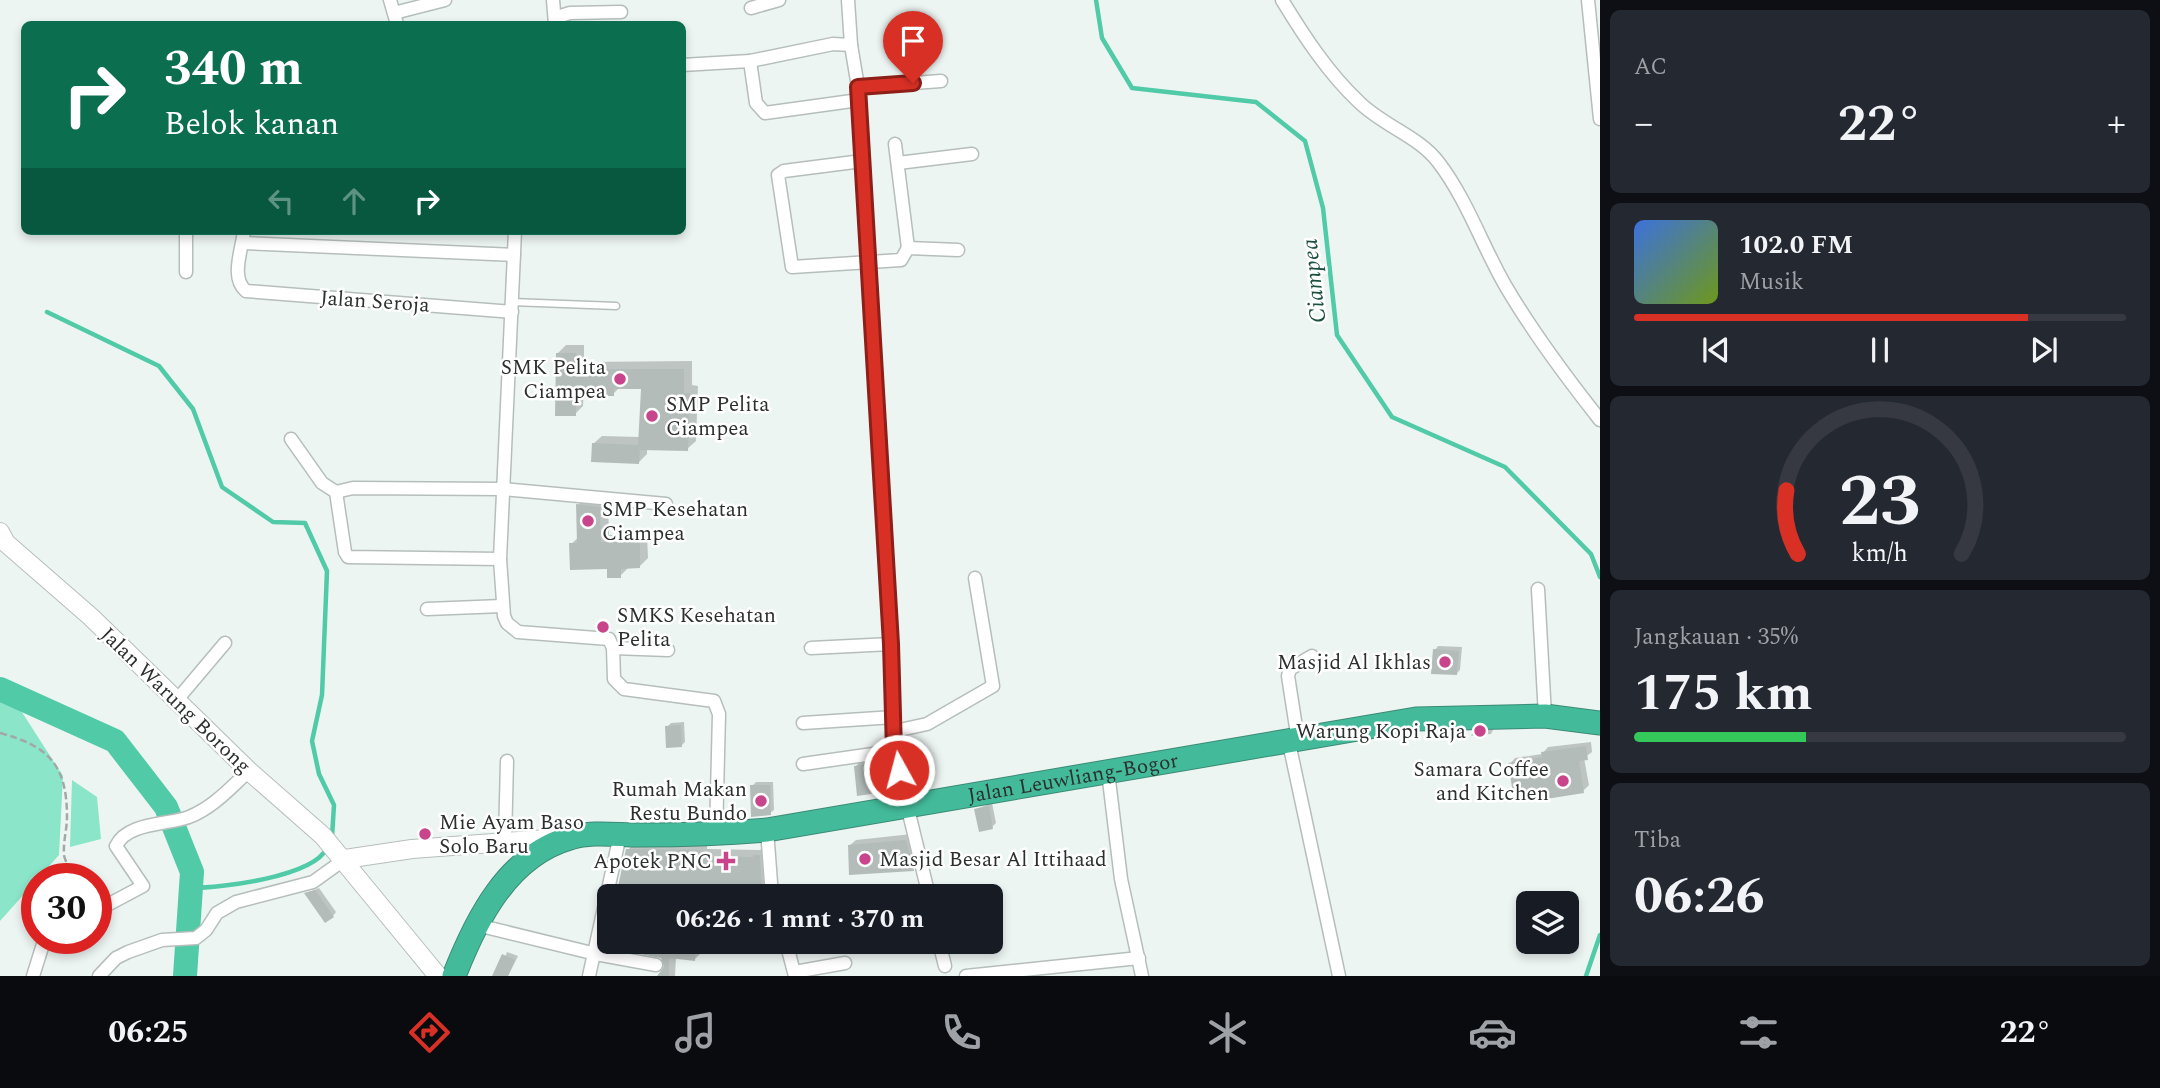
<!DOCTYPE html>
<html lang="id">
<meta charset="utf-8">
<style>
body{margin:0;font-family:Spectral,serif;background:#242831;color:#f1f3f6;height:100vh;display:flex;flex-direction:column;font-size:26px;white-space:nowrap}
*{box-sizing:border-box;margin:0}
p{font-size:23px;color:#9ea1a6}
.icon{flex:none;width:38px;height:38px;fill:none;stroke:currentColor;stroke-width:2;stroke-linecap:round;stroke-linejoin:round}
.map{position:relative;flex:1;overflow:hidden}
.side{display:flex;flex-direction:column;gap:10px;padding:10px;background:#0d0f14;width:560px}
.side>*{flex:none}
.banner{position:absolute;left:21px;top:21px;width:665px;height:214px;border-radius:10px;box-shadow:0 4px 10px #0003;background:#0b6e4f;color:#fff;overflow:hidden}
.tools{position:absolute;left:1516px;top:891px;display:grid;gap:14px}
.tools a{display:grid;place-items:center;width:63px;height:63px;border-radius:10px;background:#171b24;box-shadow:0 4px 10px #0003;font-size:35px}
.speed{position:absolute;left:21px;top:863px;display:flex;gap:14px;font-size:35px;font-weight:700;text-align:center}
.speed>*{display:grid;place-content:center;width:91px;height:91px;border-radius:50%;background:#171b24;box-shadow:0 4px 10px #0003;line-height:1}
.speed .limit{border:10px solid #d22;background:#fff;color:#111}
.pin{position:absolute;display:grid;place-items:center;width:60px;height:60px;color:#fff;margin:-72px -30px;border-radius:50% 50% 50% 0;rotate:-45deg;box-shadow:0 0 7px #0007}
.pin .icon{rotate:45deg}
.me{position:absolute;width:77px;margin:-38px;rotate:353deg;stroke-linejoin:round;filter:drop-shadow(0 0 5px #0008)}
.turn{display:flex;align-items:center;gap:24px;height:147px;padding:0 28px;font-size:32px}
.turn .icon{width:91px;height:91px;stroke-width:2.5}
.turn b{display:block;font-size:49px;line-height:60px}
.lanes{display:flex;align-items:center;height:66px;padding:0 28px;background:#0003;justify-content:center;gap:35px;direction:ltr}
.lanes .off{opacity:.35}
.big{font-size:52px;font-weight:700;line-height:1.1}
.side .widget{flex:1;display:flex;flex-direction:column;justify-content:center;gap:10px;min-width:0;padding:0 24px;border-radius:10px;background:#242831}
.side .dial{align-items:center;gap:0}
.dial svg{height:182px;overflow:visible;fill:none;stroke:#363941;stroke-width:7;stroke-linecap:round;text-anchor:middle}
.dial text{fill:#f1f3f6;stroke:none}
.song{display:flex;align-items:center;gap:21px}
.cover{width:84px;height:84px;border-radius:10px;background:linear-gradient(135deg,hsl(220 70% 55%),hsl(80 70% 35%))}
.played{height:7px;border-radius:4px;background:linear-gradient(90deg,#d93025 80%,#363941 80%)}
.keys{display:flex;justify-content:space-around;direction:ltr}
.heat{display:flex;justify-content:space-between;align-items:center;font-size:38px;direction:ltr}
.charge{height:10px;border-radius:5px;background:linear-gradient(90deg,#34c759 35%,#363941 0)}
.trip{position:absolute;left:597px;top:884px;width:406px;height:70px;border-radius:10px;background:#171b24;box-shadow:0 4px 10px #0003;font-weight:700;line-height:70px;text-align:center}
.menu{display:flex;height:112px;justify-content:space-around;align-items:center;background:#090b0e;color:#9ea1a6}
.menu .icon{width:49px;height:49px}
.menu .on{color:#d93025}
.menu b{font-size:32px;color:#f1f3f6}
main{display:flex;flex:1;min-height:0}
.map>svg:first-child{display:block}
</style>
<main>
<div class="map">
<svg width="1600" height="976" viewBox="0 0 1600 976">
<rect width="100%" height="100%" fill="#edf5f2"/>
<g fill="#8be5c8">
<path d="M0 697 18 706 63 776 59 855 0 921Z"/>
<path d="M72 780 97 797 101 839 70 847Z"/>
</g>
<g fill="#0003">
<path d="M566 345H584V362L692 361V385L698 386 696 441 687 449 647 448V454L639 462 593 444 602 436 640 437 642 387H620L613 394 599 387H584L583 406 575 414 557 354Z"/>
<path d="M586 497 608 499 609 535 647 534 648 558 640 566 629 567 620 576 571 544 579 537 578 505Z"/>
<path d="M1438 646 1462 647 1460 670 1457 673 1435 650Z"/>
<path d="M684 722 685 742 682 745 667 727 671 723Z"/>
<path d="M1494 728 1491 734 1471 736 1474 729Z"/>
<path d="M1591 742 1592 752 1584 758 1589 785 1583 791H1547L1510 764 1515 758 1542 754 1548 747Z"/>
<path d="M878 760 881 787 877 791 856 766 860 762Z"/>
<path d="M756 782H773L774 810 770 813 752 786Z"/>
<path d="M992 803 996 823 992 827 976 809Z"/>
<path d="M912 834 919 864 913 870 849 846 856 840Z"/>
<path d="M635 842 707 843V849L760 850 763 848 769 877 762 885H753L749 889 735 883H705L704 896H618L628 850Z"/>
<path d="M319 888 336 912 333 916 307 893Z"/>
<path d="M609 939V942H702V952L694 960 676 957 675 976H659L666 961 658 954 608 945Z"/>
<path d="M507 952 518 956 508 976H498Z"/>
</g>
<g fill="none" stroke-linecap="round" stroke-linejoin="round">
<g stroke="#50caa7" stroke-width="4.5">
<path d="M1096 0 1102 38 1132 88 1256 102 1305 141 1323 208 1337 335 1392 417 1505 467 1591 554 1600 577"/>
<path d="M47 312 159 366 193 409 222 487 273 522 305 523 327 571 322 695 312 741 319 774 334 805 332 837"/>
<path d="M191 888C221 888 313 877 327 848"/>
<path d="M1586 976 1600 935"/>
</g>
<path stroke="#50caa7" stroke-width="24" d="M0 689 115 741 166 807 192 872 185 976"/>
</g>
<g fill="#b4bcb9">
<path d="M556 353H576V369H684V393H690L688 451 640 450 639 464 591 462 592 443 638 445 641 389H614V396H598V389H576V416H555Z"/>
<path d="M576 504 600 507 601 542 640 541V568L621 569V578H607V569L570 570 569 543H577Z"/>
<path d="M1433 649 1459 651 1457 675 1431 674Z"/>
<path d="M681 725 682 747 666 748 665 726Z"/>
<path d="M1586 746 1588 760 1579 761 1584 793 1546 799 1545 793 1514 799 1508 763 1542 757 1541 752Z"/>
<path d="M875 763 878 793 857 796 854 766Z"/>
<path d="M750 785H770L771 815 751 817Z"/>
<path d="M989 806 993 829 979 832 974 809Z"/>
<path d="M906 840 914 871 849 875 848 845Z"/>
<path d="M626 849 700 850V856L753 857V855H760L762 886H750L749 891 733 890V885L698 884V896H616Z"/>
<path d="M315 890 334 917 325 923 304 893Z"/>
<path d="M606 942H696L695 961 669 958V976H657L664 967 661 958 604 947Z"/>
<path d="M502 954 515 960 508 976H492Z"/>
</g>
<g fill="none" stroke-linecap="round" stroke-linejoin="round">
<defs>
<path id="lane" d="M512 302 616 306"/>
<g id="street">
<path d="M390 0 397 24"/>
<path d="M553 0 555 24"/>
<path d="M848 0 851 45"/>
<path d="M1282 0C1304 36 1328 73 1359 102 1383 126 1419 136 1439 163 1467 200 1482 245 1505 285 1533 333 1566 377 1600 420"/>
<path d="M1588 0 1600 119"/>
<path d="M751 8 779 0"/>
<path d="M394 13 445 0"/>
<path d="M557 17 570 13 621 12"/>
<path d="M750 61 756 103 765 113 859 100"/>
<path d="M682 65 750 61 833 44 851 45 858 87 869 262 891 644 894 751 929 896"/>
<path d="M858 87 941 81"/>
<path d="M895 144 908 248"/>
<path d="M862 161 784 171 778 175 792 267 901 260 908 248 958 250"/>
<path d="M898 163 972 154"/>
<path d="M244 231C242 250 230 278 246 291L512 312"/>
<path d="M515 231 500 559 504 616 507 623 518 632 609 639 613 648 614 679 624 689 714 701 719 714 716 835"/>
<path d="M243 243 514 255"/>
<path d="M186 272V231"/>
<path d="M291 439 322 483 336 492"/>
<path d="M500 559 348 557 345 552 336 492 353 488 503 489 666 504"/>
<path d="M1538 589 1545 716"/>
<path d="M427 609 502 606"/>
<path d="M613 648 668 650"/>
<path d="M811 648 891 644"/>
<path d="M176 701 225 643"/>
<path d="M803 723 894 717"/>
<path d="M895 731 927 724 993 686 975 578"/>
<path d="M1298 740 1288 676 1290 669 1312 656"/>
<path d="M1289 743 1339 976"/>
<path d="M803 764 894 751"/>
<path d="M1108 772 1121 879 1142 976"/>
<path d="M767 830 772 896"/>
<path d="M505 841 507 761"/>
<path d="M96 911 143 886 116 846C127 822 168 825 189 817 214 807 230 788 249 771"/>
<path d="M477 925 596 954 656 965"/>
<path d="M786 942 795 976"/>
<path d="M939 942 945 966"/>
<path d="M795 972 845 963"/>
<path d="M33 976 44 941 49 938"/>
<path d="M99 976 116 958 128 952 162 940 196 938 206 930 217 913 236 902 313 882 345 859"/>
<path d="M589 976 620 835"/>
<path d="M966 976 1139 958"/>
</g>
<g id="secondary">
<path d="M0 532 6 543 91 617 249 771 323 836 438 976"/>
<path d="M345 859 412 849 560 838"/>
</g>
<g id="highway">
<path id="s1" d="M454 976C476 920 507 856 570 838 591 831 617 835 639 835 682 835 724 834 767 830L1416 719 1545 716 1600 723"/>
</g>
</defs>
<use href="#lane" stroke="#b6bebb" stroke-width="9"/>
<use href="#street" stroke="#b6bebb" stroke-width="15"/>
<use href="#secondary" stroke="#b6bebb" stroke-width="20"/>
<use href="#highway" stroke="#3b8a75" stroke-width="25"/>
<path stroke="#a2a8a6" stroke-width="2.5" stroke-dasharray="7 3.5" stroke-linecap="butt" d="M0 733C48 746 67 764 67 817 67 829 63 842 64 855 65 862 72 872 76 878"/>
<use href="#lane" stroke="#fff" stroke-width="6"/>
<use href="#street" stroke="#fff" stroke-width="12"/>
<use href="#secondary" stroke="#fff" stroke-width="18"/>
<use href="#highway" stroke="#43bb9a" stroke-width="23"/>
</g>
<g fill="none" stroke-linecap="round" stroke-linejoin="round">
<defs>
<path id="route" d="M899 770 894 751 891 644 858 87 913 83"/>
</defs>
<use href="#route" stroke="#8d1f18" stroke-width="18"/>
<use href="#route" stroke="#d93025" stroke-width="12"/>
</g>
<g fill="#c9458b" stroke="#fff" stroke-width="2.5">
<circle cx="620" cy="379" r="7"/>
<circle cx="652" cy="416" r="7"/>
<circle cx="588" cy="521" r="7"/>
<circle cx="603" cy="627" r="7"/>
<circle cx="1445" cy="662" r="7"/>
<circle cx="1480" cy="731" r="7"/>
<circle cx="1563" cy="781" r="7"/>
<circle cx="761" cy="801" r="7"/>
<circle cx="425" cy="834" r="7"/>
<circle cx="865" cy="859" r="7"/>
<path d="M722.5 850.5h7v7h7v7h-7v7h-7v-7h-7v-7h7z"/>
</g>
<g text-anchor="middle" stroke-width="5" stroke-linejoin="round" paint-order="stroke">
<g font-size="21" fill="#2d302f" stroke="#fff">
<text transform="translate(375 301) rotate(4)" y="7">Jalan Seroja</text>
<text transform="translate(176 700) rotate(44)" y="7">Jalan Warung Borong</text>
<text dy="7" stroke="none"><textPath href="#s1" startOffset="695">Jalan Leuwliang-Bogor</textPath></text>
</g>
<g font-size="21" fill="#2d302f" stroke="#fff" text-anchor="end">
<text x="606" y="374">SMK Pelita<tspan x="606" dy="24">Ciampea</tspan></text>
<text x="666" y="411" text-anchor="start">SMP Pelita<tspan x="666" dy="24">Ciampea</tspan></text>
<text x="602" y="516" text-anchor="start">SMP Kesehatan<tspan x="602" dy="24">Ciampea</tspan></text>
<text x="617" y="622" text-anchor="start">SMKS Kesehatan<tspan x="617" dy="24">Pelita</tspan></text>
<text x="1431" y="669">Masjid Al Ikhlas</text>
<text x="1466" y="738">Warung Kopi Raja</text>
<text x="1549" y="776">Samara Coffee<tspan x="1549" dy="24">and Kitchen</tspan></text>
<text x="747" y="796">Rumah Makan<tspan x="747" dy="24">Restu Bundo</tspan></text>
<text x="439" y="829" text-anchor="start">Mie Ayam Baso<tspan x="439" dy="24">Solo Baru</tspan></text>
<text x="879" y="866" text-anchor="start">Masjid Besar Al Ittihaad</text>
<text x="712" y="868">Apotek PNC</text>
</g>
<g font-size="23" font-style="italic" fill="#1c4f40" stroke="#fff">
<text transform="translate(1313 281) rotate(-96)" y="8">Ciampea</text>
</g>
</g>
</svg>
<div class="tools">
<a><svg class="icon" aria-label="layers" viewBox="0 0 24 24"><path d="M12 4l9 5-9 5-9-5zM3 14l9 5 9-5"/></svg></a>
</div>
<div class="speed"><div class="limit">30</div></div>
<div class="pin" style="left:913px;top:83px;background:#d93025"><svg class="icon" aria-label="arrive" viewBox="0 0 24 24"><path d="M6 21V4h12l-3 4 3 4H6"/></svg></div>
<svg class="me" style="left:899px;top:770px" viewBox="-20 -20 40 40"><circle r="17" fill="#d93025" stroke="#fff" stroke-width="3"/><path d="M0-11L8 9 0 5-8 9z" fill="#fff"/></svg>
<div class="trip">06:26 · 1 mnt · 370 m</div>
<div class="banner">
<div class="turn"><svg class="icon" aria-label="right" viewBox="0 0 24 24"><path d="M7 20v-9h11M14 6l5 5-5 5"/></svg><div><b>340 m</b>Belok kanan</div></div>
<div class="lanes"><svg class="icon off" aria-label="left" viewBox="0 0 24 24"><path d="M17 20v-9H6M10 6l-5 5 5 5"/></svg><svg class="icon off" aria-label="ahead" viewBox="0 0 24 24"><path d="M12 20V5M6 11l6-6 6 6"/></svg><svg class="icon" aria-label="right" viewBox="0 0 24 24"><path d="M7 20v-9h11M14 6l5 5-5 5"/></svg></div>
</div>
</div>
<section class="side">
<div class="widget"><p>AC</p>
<div class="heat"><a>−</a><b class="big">22°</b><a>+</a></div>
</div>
<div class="widget">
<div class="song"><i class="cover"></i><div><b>102.0 FM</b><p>Musik</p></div></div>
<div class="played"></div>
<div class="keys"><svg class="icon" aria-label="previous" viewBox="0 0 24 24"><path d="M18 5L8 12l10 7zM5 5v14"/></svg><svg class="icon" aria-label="pause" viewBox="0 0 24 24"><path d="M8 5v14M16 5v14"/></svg><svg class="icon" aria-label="next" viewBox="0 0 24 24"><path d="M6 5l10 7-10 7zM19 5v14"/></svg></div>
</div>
<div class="widget dial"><svg viewBox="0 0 100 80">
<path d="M14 69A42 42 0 1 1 86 69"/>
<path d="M14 69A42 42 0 0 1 9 41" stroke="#d93025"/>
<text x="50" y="56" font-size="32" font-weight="700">23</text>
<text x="50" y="72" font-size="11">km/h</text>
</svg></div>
<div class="widget"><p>Jangkauan · 35%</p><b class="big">175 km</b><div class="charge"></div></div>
<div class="widget"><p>Tiba</p><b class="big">06:26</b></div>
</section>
</main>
<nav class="menu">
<b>06:25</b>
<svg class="icon on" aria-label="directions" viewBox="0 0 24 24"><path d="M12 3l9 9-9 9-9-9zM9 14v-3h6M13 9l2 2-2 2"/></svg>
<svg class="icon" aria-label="music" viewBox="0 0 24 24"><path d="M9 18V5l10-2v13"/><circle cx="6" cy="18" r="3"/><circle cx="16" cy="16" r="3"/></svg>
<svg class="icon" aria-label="phone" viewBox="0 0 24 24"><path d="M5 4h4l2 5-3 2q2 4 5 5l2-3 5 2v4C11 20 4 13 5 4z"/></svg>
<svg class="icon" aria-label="climate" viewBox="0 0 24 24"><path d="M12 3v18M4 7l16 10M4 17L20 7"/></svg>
<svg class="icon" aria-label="car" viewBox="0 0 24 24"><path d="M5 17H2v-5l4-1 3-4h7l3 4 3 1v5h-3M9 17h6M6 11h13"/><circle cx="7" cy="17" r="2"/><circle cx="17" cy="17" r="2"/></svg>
<svg class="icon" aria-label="filters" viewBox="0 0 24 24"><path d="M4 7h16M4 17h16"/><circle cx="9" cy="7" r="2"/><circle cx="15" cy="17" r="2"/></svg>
<b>22°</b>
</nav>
